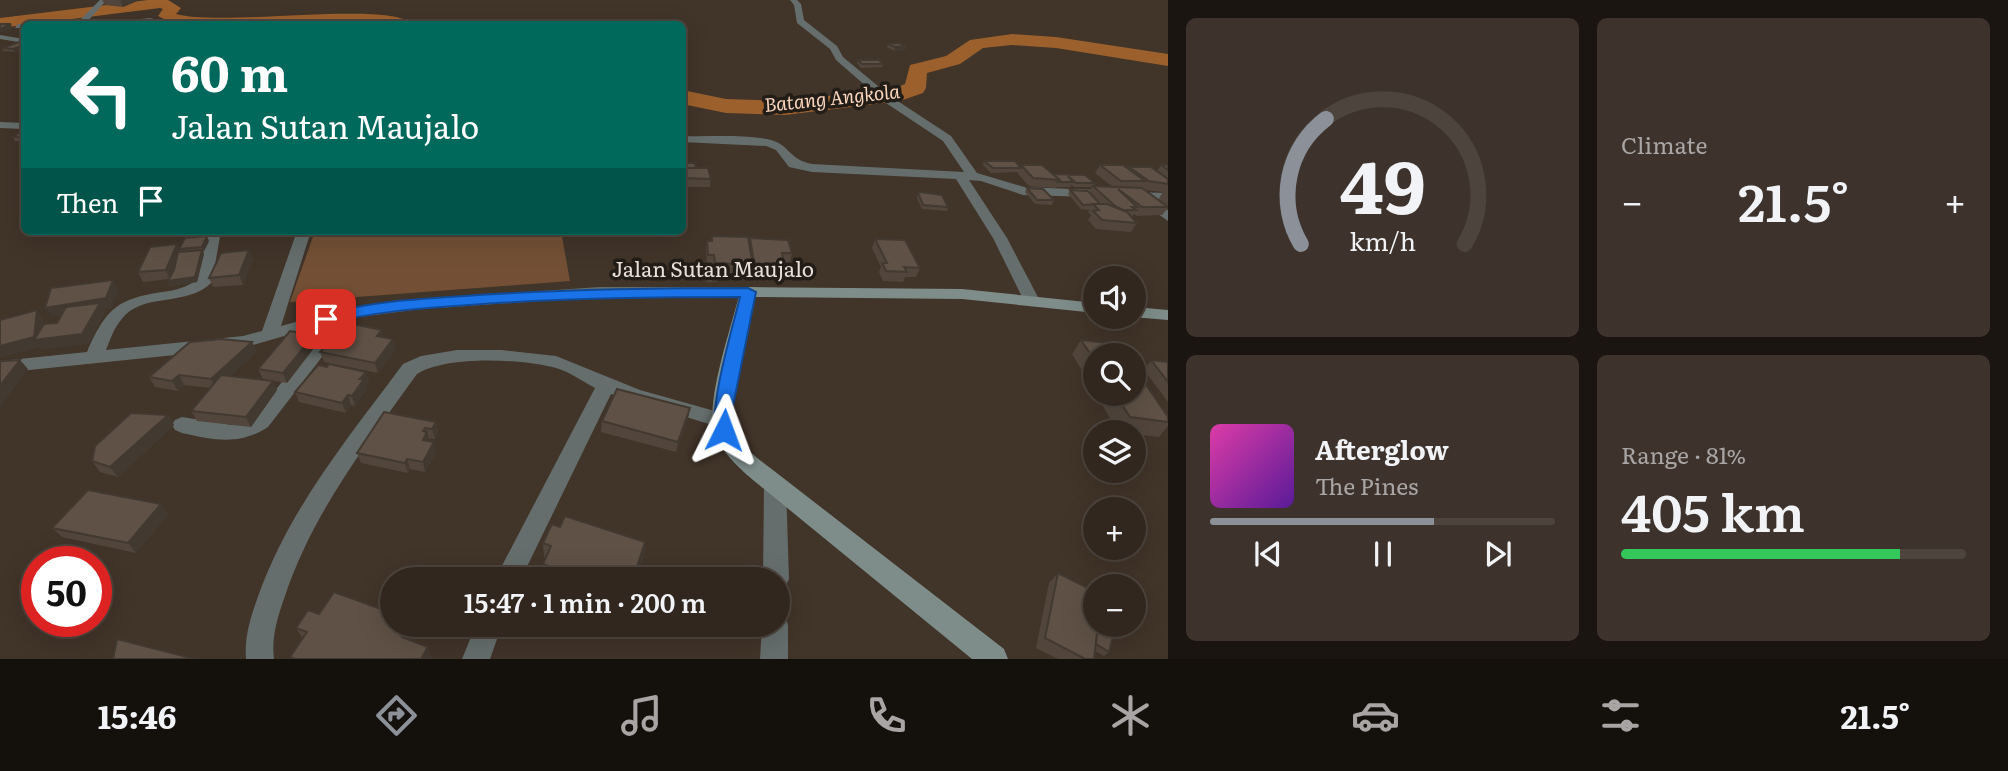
<!DOCTYPE html>
<meta charset="utf-8">
<style>
:root{--surface:#31271f;--page:#3d332c;--text:#f1f3f6;--muted:#a8a5a4;--line:#4c443d;--accent:#8c9099}
body{margin:0;font-family:Literata,serif;background:var(--page);color:var(--text);height:100vh;display:flex;flex-direction:column;font-size:26px;white-space:nowrap}
*{box-sizing:border-box;margin:0}
p{font-size:23px;color:var(--muted)}
.icon{flex:none;width:38px;height:38px;fill:none;stroke:currentColor;stroke-width:2;stroke-linecap:round;stroke-linejoin:round}
.map{position:relative;flex:1;overflow:hidden}
.drawer{display:flex;flex-direction:column;gap:18px;padding:18px;background:#1b1511;width:840px}
.drawer>*{flex:none}
.guide{position:absolute;left:21px;top:21px;width:665px;height:214px;border-radius:10px;box-shadow:0 7px 28px #0002,0 0 0 2px var(--line);background:#00695c;color:#fff;overflow:hidden}
.fabs{position:absolute;left:1083px;top:266px;display:grid;gap:14px}
.fabs a{display:grid;place-items:center;width:63px;height:63px;border-radius:50%;background:var(--surface);box-shadow:0 7px 28px #0002,0 0 0 2px var(--line);font-size:35px}
.speed{position:absolute;left:21px;top:546px;display:flex;gap:14px;font-size:35px;font-weight:700;text-align:center}
.speed>*{display:grid;place-content:center;width:91px;height:91px;border-radius:50%;background:var(--surface);box-shadow:0 7px 28px #0002,0 0 0 2px var(--line);line-height:1}
.speed .limit{border:10px solid #d22;background:#fff;color:#111}
.pin{position:absolute;display:grid;place-items:center;width:60px;height:60px;color:#fff;margin:-30px;border-radius:14px;box-shadow:0 4px 10px #0006}
.me{position:absolute;width:77px;margin:-38px;rotate:3deg;stroke-linejoin:round;filter:drop-shadow(0 0 5px #0008)}
.turn{display:flex;align-items:center;gap:24px;height:147px;padding:0 35px;font-size:32px}
.turn .icon{width:91px;height:91px;stroke-width:2.5}
.turn b{display:block;font-size:49px;line-height:60px}
.then{display:flex;align-items:center;height:66px;padding:0 35px;background:#0003;gap:14px;font-size:26px}
.big{font-size:52px;font-weight:600;line-height:1.1}
.drawer .tile{flex:1;display:flex;flex-direction:column;justify-content:center;gap:10px;min-width:0;padding:0 24px;border-radius:10px;background:var(--page)}
.drawer .dial{align-items:center;gap:0}
.dial svg{height:182px;overflow:visible;fill:none;stroke:var(--line);stroke-width:7;stroke-linecap:round;text-anchor:middle}
.dial text{fill:var(--text);stroke:none}
.song{display:flex;align-items:center;gap:21px}
.cover{width:84px;height:84px;border-radius:10px;background:linear-gradient(135deg,hsl(320 70% 55%),hsl(270 70% 35%))}
.played{height:7px;border-radius:4px;background:linear-gradient(90deg,var(--accent) 65%,var(--line) 65%)}
.keys{display:flex;justify-content:space-around;direction:ltr}
.heat{display:flex;justify-content:space-between;align-items:center;font-size:38px;direction:ltr}
.charge{height:10px;border-radius:5px;background:linear-gradient(90deg,#34c759 81%,var(--line) 0)}
.drawer .tiles{flex:1;display:grid;gap:18px;grid-template-columns:repeat(2,1fr)}
.trip{position:absolute;left:380px;top:567px;width:410px;height:70px;border-radius:35px;background:var(--surface);box-shadow:0 7px 28px #0002,0 0 0 2px var(--line);font-weight:600;line-height:70px;text-align:center}
.menu{display:flex;height:112px;justify-content:space-around;align-items:center;background:#14100c;color:var(--muted)}
.menu .icon{width:49px;height:49px}
.menu .selected{color:var(--accent)}
.menu b{font-size:32px;color:var(--text)}
main{display:flex;flex:1;min-height:0}
.map>svg:first-child{display:block}
.green{fill:#735035}
.lines{fill:none;stroke-linecap:round;stroke-linejoin:round}
.river{fill:#9c602c;fill-rule:evenodd}
.minor{fill:#656e6c;fill-rule:evenodd}
.secondary{fill:#7e8d8a;fill-rule:evenodd}
.wall{fill:#52463c;fill-rule:evenodd}
.shaded-wall{fill:#423931}
.building{fill:#5f5146;stroke:#423931;stroke-width:2}
.route{fill:#1a73e8;stroke:#114b97;stroke-width:2}
.labels{text-anchor:middle;stroke-width:7;stroke-linejoin:round;paint-order:stroke}
.far-water-label{font-size:19px;font-style:italic;fill:#f9d5bb;stroke:#231d18}
.street-label{font-size:21px;fill:#e8dfd8;stroke:#231d18}
</style>
<main>
<div class="map">
<svg width="1168" height="659" viewBox="0 0 1168 659">
<rect width="100%" height="100%" fill="#413429"/>
<polygon class="green" points="315,231 561,231 570,281 290,302"/>
<g class="lines">
<g class="river">
<path d="M148 0H168L181 8 176 14C223 27 390 0 412 24L347 22 318 24H174L158 16 163 9 160 8 0 28V18Z"/>
<polygon points="1012,34 1056,37 1168,54 1168,66 1056,48 1012,45 983,48 960,64 927,73 926,88 923,93 900,101 785,115 726,113 682,104 682,90 726,99 785,101 896,88 905,84 910,65 946,56 970,40"/>
</g>
<g class="minor">
<polygon points="100,0 107,0 86,23 76,24"/>
<path d="M790 0H797L801 4 804 20 837 46 843 57 890 96 951 136 977 173 1024 187 1097 190 1099 193 1092 197 1023 195 981 181 969 180 1007 238 1040 301 1038 305H1026L1024 301 993 238 956 179 812 172 789 167 776 150 766 146 682 142V136C709 137 746 134 771 140 791 146 788 159 812 164L964 172 943 141 883 101 836 60 830 49 797 23 794 5Z"/>
<polygon points="150,18 172,24 111,24 115,22"/>
<polygon points="18,24 27,24 24,28 15,28"/>
<polygon points="0,35 24,39 24,43 0,39"/>
<polygon points="0,122 24,123 24,129 0,128"/>
<polygon points="1131,192 1168,193 1168,201 1155,201 1168,210 1168,221 1138,200 1126,199 1124,196"/>
<path d="M207 231H221L212 282C187 308 142 291 121 320 114 328 110 340 106 350L243 336 262 331 297 231H311L281 326 347 308 421 299 600 287H748L756 292 748 297H600L421 309 352 318 268 427C239 446 214 440 182 433L175 430 172 425 175 420 182 417 232 425 254 417 329 323 243 348 0 373V361L87 352C107 306 119 298 169 291 180 289 190 286 198 278Z"/>
<path d="M457 350H502L556 356 640 390 729 415 732 420 729 425 722 428 611 394 521 579H495L595 388C582 381 570 372 556 368 522 359 447 355 417 374 366 445 313 512 285 596 278 616 271 637 274 659H246C244 635 252 613 260 591 292 505 349 437 403 364L421 356Z"/>
<polygon points="775,476 783,478 786,485 789,579 785,587 777,591 777,579 763,579 764,485 767,478"/>
<polygon points="777,612 785,616 788,625 788,659 760,659 762,625 777,625"/>
<polygon points="476,625 502,625 490,659 462,659"/>
</g>
<g class="secondary">
<path d="M748 287 962 289 1096 303V313L962 299 755 297C749 327 725 405 735 431 741 446 757 458 769 467L1004 649 1008 659H972L753 480C737 466 719 450 714 429 706 399 732 325 740 292Z"/>
<polygon points="1134,307 1168,310 1168,320 1132,317"/>
</g>
</g>
<g class="wall">
<polygon points="102,0 137,0 137,1 123,7 105,5"/>
<polygon points="24,41 24,49 15,52 3,51 2,48"/>
<polygon points="888,44 906,46 905,50 894,51 887,47"/>
<polygon points="858,60 883,64 882,67 861,68 857,63"/>
<polygon points="24,130 24,141 15,141 13,137"/>
<path d="M984 161 1020 167 1021 165 1053 174 1095 183 1093 186 1113 187 1095 173 1100 165 1157 171 1161 165H1168V208L1162 215 1137 216 1134 214 1132 217 1137 223 1131 232 1096 229 1088 220 1091 215 1088 212 1090 210 1081 209 1068 194 1070 190 1089 192 1092 187H1074L1071 185V187H1056L1055 188 1029 186 1018 174V172L991 173 983 165ZM1145 190 1163 192 1158 200Z"/>
<polygon points="682,163 696,168 711,179 710,187 682,187"/>
<polygon points="1027,188 1054,200 1052,205 1035,204 1025,192"/>
<polygon points="918,193 948,207 947,211 922,209 917,198"/>
<polygon points="222,231 252,231 222,233"/>
<polygon points="712,236 748,238 792,253 790,263 784,262 785,266 783,276 753,277 752,270 751,274 717,273 717,282 706,282 704,272 705,268 713,268 712,264 707,264 706,250 707,241 711,241"/>
<polygon points="875,239 920,268 916,277 905,277 903,282 883,281 879,272 881,267 872,248"/>
<polygon points="209,241 204,251 203,252 204,254 197,282 170,286 168,281 169,279 143,282 138,272 177,244 179,249"/>
<polygon points="249,250 253,259 243,285 213,287 209,278"/>
<polygon points="384,337 396,348 378,373 324,362 320,352"/>
<polygon points="1081,340 1096,355 1096,394 1072,354"/>
<polygon points="252,342 257,352 230,376 263,379 258,369 317,344 287,383 273,381 277,390 251,427 197,421 191,411 211,388 184,385 178,391 155,387 149,377"/>
<polygon points="1151,360 1168,362 1168,402 1144,370"/>
<polygon points="327,367 366,372 369,382 366,385 367,389 355,406 351,405 346,413 299,402 295,392"/>
<polygon points="1096,394 1134,394 1168,417 1168,426 1159,437 1134,434 1134,432 1118,432"/>
<polygon points="690,408 688,418 676,452 601,432 602,421"/>
<polygon points="168,415 174,425 118,477 100,472 92,461"/>
<polygon points="436,422 438,432 435,439 429,438 436,452 425,472 410,469 408,473 361,463 357,453"/>
<polygon points="161,504 168,514 136,553 62,537 52,528"/>
<polygon points="560,527 645,542 644,556 636,579 547,579 544,578 543,564 546,558 544,557 543,543"/>
<polygon points="1058,573 1096,625 1109,652 1104,656 1095,651 1094,659 1058,659 1036,648 1049,583"/>
<polygon points="319,614 392,625 413,625 416,634 413,641 432,659 292,659 290,657 303,639 296,628"/>
</g>
<g class="shaded-wall">
<polygon points="123,0 137,0 137,1 123,7 120,1"/>
<polygon points="11,24 12,28 0,33 0,29"/>
<polygon points="24,45 24,49 15,52 13,49"/>
<polygon points="906,46 905,50 894,51 895,47"/>
<polygon points="207,236 209,241 204,251 202,247"/>
<polygon points="177,244 181,254 170,279 166,270"/>
<polygon points="202,250 204,254 197,282 170,286 168,281"/>
<polygon points="249,250 253,259 243,285 239,275"/>
<polygon points="113,280 119,290 112,308 103,309 105,313 89,344 41,350 40,347 0,358 0,346 37,310 43,320 42,339 95,311 52,317 45,308"/>
<polygon points="382,330 384,339 377,336"/>
<polygon points="314,335 317,344 287,383 283,373"/>
<polygon points="393,339 396,348 378,373 375,363"/>
<polygon points="252,342 257,352 216,389 211,379"/>
<polygon points="20,360 28,369 0,407 0,386"/>
<polygon points="366,372 369,382 366,385 367,389 355,406 352,396 360,379"/>
<polygon points="179,375 184,385 178,391 172,381"/>
<polygon points="273,381 277,390 251,427 246,417"/>
<polygon points="348,395 351,405 346,413 342,403"/>
<polygon points="690,408 688,418 676,452 678,442"/>
<polygon points="168,415 174,425 118,477 110,467"/>
<polygon points="436,422 438,432 435,439 432,429"/>
<polygon points="425,428 426,434 427,432 430,442 423,440 423,431"/>
<polygon points="434,442 436,452 425,472 423,462"/>
<polygon points="407,459 410,469 408,473 405,463"/>
<polygon points="161,504 168,514 136,553 128,543"/>
<polygon points="645,542 644,556 636,579 633,579"/>
<polygon points="409,625 413,625 416,634 408,651 402,637"/>
<polygon points="428,647 432,659 421,659"/>
</g>
<g class="building">
<polygon points="0,24 11,24 0,29"/>
<polygon points="22,41 24,41 24,45 13,49 2,48"/>
<polygon points="899,43 906,46 895,47 888,44"/>
<polygon points="858,60 879,60 883,64 862,64"/>
<polygon points="24,130 24,137 13,137"/>
<polygon points="984,161 1015,161 1021,168 993,168"/>
<polygon points="682,163 695,163 696,168 682,168"/>
<polygon points="1021,165 1042,165 1060,180 1033,178"/>
<polygon points="1100,165 1123,165 1145,181 1121,181"/>
<polygon points="1161,165 1168,165 1168,170"/>
<polygon points="1129,167 1151,167 1168,179 1168,184 1149,181"/>
<polygon points="682,168 708,168 711,179 682,178"/>
<polygon points="1053,174 1085,175 1095,183 1076,183 1068,176 1073,182 1058,182 1060,180"/>
<polygon points="1093,186 1142,188 1168,207 1142,207 1118,189 1137,207 1132,207 1136,210 1123,210 1115,206"/>
<polygon points="1027,188 1043,189 1054,200 1037,200"/>
<polygon points="1070,190 1088,191 1100,204 1083,205"/>
<polygon points="920,192 942,195 948,207 923,205 918,193"/>
<polygon points="1093,204 1107,204 1127,212 1137,223 1102,220 1093,211 1099,210"/>
<polygon points="207,236 202,247 179,249 185,238"/>
<polygon points="712,236 748,237 753,265 715,263 714,255 708,255 707,241 712,241"/>
<polygon points="750,238 788,240 792,253 782,253 785,266 755,268"/>
<polygon points="875,239 905,240 920,268 904,267 907,272 886,271 882,263 887,263"/>
<polygon points="177,244 166,270 138,272 150,247"/>
<polygon points="202,250 195,277 168,281 174,270 178,252"/>
<polygon points="249,250 239,275 209,278 221,253"/>
<polygon points="705,268 716,268 718,277 706,277"/>
<polygon points="113,280 106,298 45,308 51,288"/>
<polygon points="100,303 82,334 34,340 44,324 57,323 66,307"/>
<polygon points="37,310 34,337 0,346 0,320"/>
<polygon points="348,323 382,330 377,336 393,339 375,363 320,352"/>
<polygon points="290,331 314,335 283,373 258,369"/>
<polygon points="221,339 252,342 211,379 179,375 172,381 149,377 190,342"/>
<polygon points="1081,340 1118,344 1126,355 1096,355 1096,362"/>
<polygon points="20,360 0,386 0,361"/>
<polygon points="1151,360 1168,362 1168,382"/>
<polygon points="329,364 366,372 360,379 364,379 352,396 348,395 342,403 295,392 318,365 327,367"/>
<polygon points="1134,367 1168,417 1168,422 1130,417 1115,394 1134,394"/>
<polygon points="221,375 273,381 246,417 191,411"/>
<polygon points="617,389 690,408 678,442 602,421"/>
<polygon points="384,412 436,422 432,429 425,428 423,431 427,432 423,440 434,442 423,462 407,459 405,463 357,453"/>
<polygon points="131,413 168,415 110,467 92,461 95,446"/>
<polygon points="88,490 161,504 128,543 52,528"/>
<polygon points="565,516 645,542 633,579 586,579 543,564 551,546 543,543 552,524 560,527"/>
<polygon points="1058,573 1096,592 1096,625 1098,625 1094,659 1085,659 1045,638"/>
<polygon points="334,592 392,613 392,625 409,625 402,637 428,647 421,659 295,659 290,657 307,632 296,628 308,610 319,614"/>
<polygon points="1098,625 1116,625 1109,652 1096,644"/>
<polygon points="117,639 195,659 113,659"/>
</g>
<path class="route" d="M748 288 756 292 733 406V430L731 436 724 438 717 436C706 415 734 323 740 297 649 297 559 298 469 305 421 308 372 312 326 324L318 319 321 315C367 302 416 299 464 296 559 289 653 288 748 288Z"/>
<g class="labels">
<g class="far-water-label">
<text transform="translate(832 98) rotate(-6)" y="7">Batang Angkola</text>
</g>
<g class="street-label">
<text x="713" y="277">Jalan Sutan Maujalo</text>
</g>
</g>
</svg>
<div class="fabs">
<a><svg class="icon" aria-label="sound" viewBox="0 0 24 24"><path d="M4 9h4l5-4v14l-5-4H4zM17 9q2 3 0 6"/></svg></a>
<a><svg class="icon" aria-label="search" viewBox="0 0 24 24"><circle cx="10" cy="10" r="6"/><path d="M15 15l6 6"/></svg></a>
<a><svg class="icon" aria-label="layers" viewBox="0 0 24 24"><path d="M12 4l9 5-9 5-9-5zM3 14l9 5 9-5"/></svg></a>
<a>+</a>
<a>−</a>
</div>
<div class="speed"><div class="limit">50</div></div>
<div class="pin" style="left:326px;top:319px;background:#d93025"><svg class="icon" aria-label="arrive" viewBox="0 0 24 24"><path d="M6 21V4h12l-3 4 3 4H6"/></svg></div>
<svg class="me" style="left:724px;top:430px" viewBox="-20 -20 40 40"><path d="M0-17L14 15 0 8-14 15z" fill="#1a73e8" stroke="#fff" stroke-width="4"/></svg>
<div class="trip">15:47 · 1 min · 200 m</div>
<div class="guide">
<div class="turn"><svg class="icon" aria-label="left" viewBox="0 0 24 24"><path d="M17 20v-9H6M10 6l-5 5 5 5"/></svg><div><b>60 m</b>Jalan Sutan Maujalo</div></div>
<div class="then">Then<svg class="icon" aria-label="arrive" viewBox="0 0 24 24"><path d="M6 21V4h12l-3 4 3 4H6"/></svg></div>
</div>
</div>
<section class="drawer">
<div class="tiles">
<div class="tile dial"><svg viewBox="0 0 100 80">
<path d="M14 69A42 42 0 1 1 86 69"/>
<path d="M14 69A42 42 0 0 1 25 14" stroke="#8c9099"/>
<text x="50" y="56" font-size="32" font-weight="700">49</text>
<text x="50" y="72" font-size="11">km/h</text>
</svg></div>
<div class="tile"><p>Climate</p>
<div class="heat"><a>−</a><b class="big">21.5°</b><a>+</a></div>
</div>
<div class="tile">
<div class="song"><i class="cover"></i><div><b>Afterglow</b><p>The Pines</p></div></div>
<div class="played"></div>
<div class="keys"><svg class="icon" aria-label="previous" viewBox="0 0 24 24"><path d="M18 5L8 12l10 7zM5 5v14"/></svg><svg class="icon" aria-label="pause" viewBox="0 0 24 24"><path d="M8 5v14M16 5v14"/></svg><svg class="icon" aria-label="next" viewBox="0 0 24 24"><path d="M6 5l10 7-10 7zM19 5v14"/></svg></div>
</div>
<div class="tile"><p>Range · 81%</p><b class="big">405 km</b><div class="charge"></div></div>
</div>
</section>
</main>
<nav class="menu">
<b>15:46</b>
<svg class="icon selected" aria-label="directions" viewBox="0 0 24 24"><path d="M12 3l9 9-9 9-9-9zM9 14v-3h6M13 9l2 2-2 2"/></svg>
<svg class="icon" aria-label="music" viewBox="0 0 24 24"><path d="M9 18V5l10-2v13"/><circle cx="6" cy="18" r="3"/><circle cx="16" cy="16" r="3"/></svg>
<svg class="icon" aria-label="phone" viewBox="0 0 24 24"><path d="M5 4h4l2 5-3 2q2 4 5 5l2-3 5 2v4C11 20 4 13 5 4z"/></svg>
<svg class="icon" aria-label="climate" viewBox="0 0 24 24"><path d="M12 3v18M4 7l16 10M4 17L20 7"/></svg>
<svg class="icon" aria-label="car" viewBox="0 0 24 24"><path d="M5 17H2v-5l4-1 3-4h7l3 4 3 1v5h-3M9 17h6M6 11h13"/><circle cx="7" cy="17" r="2"/><circle cx="17" cy="17" r="2"/></svg>
<svg class="icon" aria-label="filters" viewBox="0 0 24 24"><path d="M4 7h16M4 17h16"/><circle cx="9" cy="7" r="2"/><circle cx="15" cy="17" r="2"/></svg>
<b>21.5°</b>
</nav>
